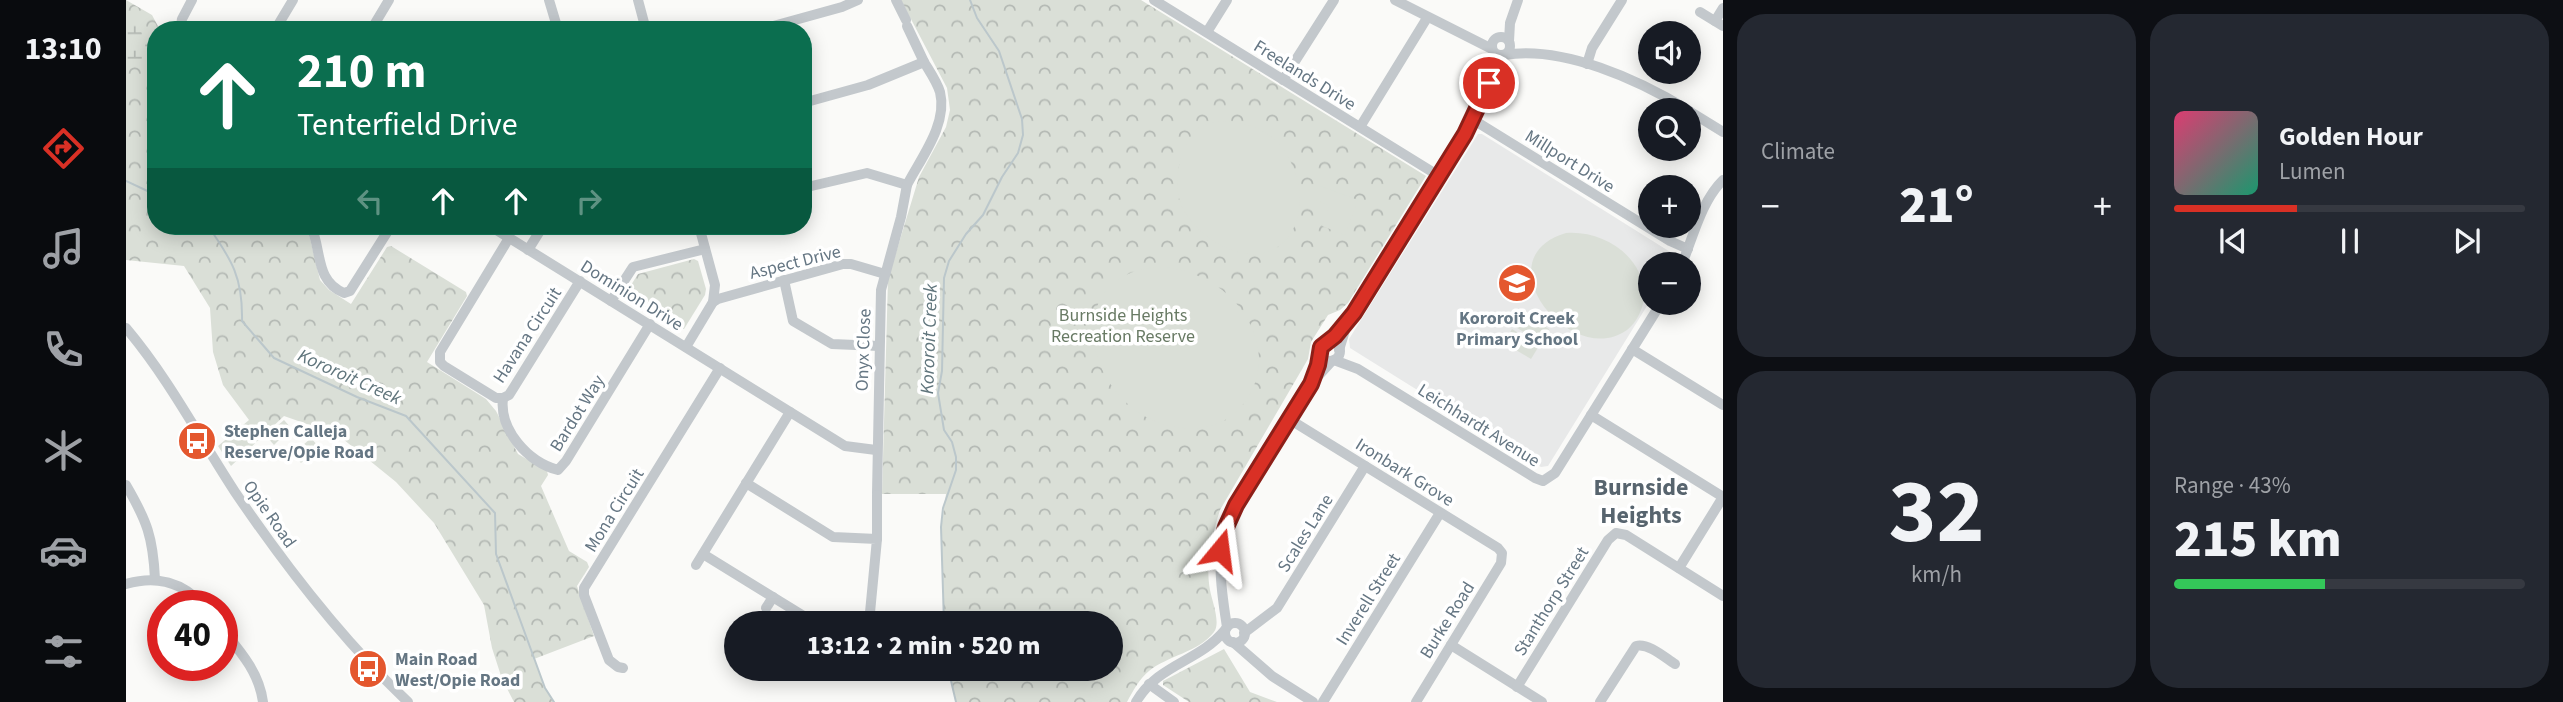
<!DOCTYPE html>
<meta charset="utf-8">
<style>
:root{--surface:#171b24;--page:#242831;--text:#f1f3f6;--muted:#9ea1a6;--line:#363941;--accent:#d93025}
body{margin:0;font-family:"Source Sans 3",sans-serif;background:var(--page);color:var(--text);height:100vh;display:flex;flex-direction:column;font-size:26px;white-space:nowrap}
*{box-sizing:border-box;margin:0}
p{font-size:23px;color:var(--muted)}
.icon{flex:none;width:38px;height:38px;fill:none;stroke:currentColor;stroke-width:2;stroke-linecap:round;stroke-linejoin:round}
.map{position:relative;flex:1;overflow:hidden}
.drawer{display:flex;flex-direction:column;gap:14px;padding:14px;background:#0d0f14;width:840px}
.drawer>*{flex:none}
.guide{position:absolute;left:21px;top:21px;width:665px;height:214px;border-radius:28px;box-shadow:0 4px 18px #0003;background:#0b6e4f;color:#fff;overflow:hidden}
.fabs{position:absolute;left:1512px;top:21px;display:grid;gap:14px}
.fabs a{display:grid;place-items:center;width:63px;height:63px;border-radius:50%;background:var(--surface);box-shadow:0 4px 18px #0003;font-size:35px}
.speed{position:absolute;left:21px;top:590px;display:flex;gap:14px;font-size:35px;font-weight:700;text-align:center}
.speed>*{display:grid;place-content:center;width:91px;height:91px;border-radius:50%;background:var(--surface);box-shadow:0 4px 18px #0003;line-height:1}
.speed .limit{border:10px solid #d22;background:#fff;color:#111}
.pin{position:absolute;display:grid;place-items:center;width:60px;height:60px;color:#fff;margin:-30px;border:4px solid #fff;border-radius:50%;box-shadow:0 2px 7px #0007}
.me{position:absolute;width:77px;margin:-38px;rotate:16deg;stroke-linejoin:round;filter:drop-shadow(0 0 5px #0008)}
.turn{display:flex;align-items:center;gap:24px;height:147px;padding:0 35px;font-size:32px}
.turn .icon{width:91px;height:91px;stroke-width:2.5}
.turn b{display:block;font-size:49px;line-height:60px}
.lanes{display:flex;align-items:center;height:66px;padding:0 35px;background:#0003;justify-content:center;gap:35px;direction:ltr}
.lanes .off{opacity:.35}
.big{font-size:52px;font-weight:800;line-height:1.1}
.drawer .tile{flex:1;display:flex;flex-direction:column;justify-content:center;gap:10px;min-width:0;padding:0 24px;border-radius:28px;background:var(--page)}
.drawer .dial{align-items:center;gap:0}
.dial b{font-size:91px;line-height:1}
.song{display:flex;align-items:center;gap:21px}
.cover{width:84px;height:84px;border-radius:10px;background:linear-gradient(135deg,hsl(340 70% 55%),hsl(160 70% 35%))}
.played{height:7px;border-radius:4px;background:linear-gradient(90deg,var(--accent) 35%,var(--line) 35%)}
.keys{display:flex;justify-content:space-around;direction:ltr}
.heat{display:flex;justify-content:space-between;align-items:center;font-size:38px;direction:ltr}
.charge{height:10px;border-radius:5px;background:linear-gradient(90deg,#34c759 43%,var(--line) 0)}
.drawer .tiles{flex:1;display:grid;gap:14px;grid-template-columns:repeat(2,1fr)}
.trip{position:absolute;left:598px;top:611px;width:399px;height:70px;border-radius:35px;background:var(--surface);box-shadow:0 4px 18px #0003;font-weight:800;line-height:70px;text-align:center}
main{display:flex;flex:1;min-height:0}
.menu{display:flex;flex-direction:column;width:126px;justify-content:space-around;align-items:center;background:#090b0e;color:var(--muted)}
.menu .icon{width:49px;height:49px}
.menu .selected{color:var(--accent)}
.menu b{font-size:32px;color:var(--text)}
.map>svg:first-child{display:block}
.built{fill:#e8e9e9}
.forest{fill:url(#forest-crowns)}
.wetland{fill:url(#wetland-marsh)}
.garden{fill:#dadfd7}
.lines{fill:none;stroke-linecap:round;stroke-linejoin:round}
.stream{stroke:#bbc7cb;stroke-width:2}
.minor{stroke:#c3c8cc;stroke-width:10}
.route-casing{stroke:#8d1f18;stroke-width:18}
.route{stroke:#d93025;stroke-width:12}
.labels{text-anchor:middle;stroke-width:7;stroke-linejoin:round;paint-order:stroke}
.street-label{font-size:18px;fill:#657683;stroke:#fff}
.park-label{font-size:18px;fill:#687a64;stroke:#fff}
.poi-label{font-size:18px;font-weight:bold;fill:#657683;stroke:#fff;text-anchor:start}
.water-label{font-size:19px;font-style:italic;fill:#60757c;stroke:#fff}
.district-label{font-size:24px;font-weight:bold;fill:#57646e;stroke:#fff}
</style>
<main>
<nav class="menu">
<b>13:10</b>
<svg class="icon selected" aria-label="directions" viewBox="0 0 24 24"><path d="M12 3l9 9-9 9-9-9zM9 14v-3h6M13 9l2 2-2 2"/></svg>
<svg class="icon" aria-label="music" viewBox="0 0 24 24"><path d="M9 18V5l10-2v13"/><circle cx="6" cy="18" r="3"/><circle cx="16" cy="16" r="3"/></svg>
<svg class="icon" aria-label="phone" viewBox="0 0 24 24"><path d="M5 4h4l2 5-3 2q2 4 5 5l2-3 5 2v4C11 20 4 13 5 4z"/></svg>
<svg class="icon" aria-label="climate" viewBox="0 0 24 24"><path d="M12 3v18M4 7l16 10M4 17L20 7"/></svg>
<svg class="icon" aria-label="car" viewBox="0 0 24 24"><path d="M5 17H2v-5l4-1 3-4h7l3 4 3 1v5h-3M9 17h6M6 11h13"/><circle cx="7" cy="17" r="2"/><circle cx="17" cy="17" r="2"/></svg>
<svg class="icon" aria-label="filters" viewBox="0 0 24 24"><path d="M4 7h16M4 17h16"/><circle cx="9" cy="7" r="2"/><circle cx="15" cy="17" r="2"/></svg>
</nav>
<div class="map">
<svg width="1597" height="702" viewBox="0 0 1597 702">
<defs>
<pattern id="forest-crowns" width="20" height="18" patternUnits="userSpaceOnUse" patternTransform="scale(1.75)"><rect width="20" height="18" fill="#dadfd7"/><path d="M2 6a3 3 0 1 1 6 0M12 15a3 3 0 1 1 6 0" fill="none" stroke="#b4b9b4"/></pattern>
<pattern id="wetland-marsh" width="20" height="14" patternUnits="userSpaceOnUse" patternTransform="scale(1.75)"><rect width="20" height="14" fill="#dadfd7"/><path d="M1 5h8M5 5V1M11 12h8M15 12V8" fill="none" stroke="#b4b9b4"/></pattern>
</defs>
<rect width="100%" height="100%" fill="#fafaf8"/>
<polygon class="built" points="1352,134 1356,134 1549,255 1545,264 1524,264 1524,301 1422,466 1415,467 1224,348 1223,339"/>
<g class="forest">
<polygon points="0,0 26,15 34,30 30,30 30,226 181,226 194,280 203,290 225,304 261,247 265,246 340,292 341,296 301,362 360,399 370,411 392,454 421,471 422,475 415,486 443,551 461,562 463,567 451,586 468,636 408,659 419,688 428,702 388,702 376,679 366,648 358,605 308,523 270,482 212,435 158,416 105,466 92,446 123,420 97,385 87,352 84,308 58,266 0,260"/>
<path d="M775 0H1015L1300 176 1222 303 1214 310 1202 315 1185 342 1182 359 1094 510C1086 536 1079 563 1084 590 1086 601 1095 623 1088 632 1073 652 1041 656 1023 671 1013 679 1007 691 1001 702H830L822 669 985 668V623H818L815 528 820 494H756L762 279 793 177 820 127 824 110 821 88Z"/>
<polygon points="568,259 572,261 580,289 579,295 558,329 554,329 501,297 500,293 512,274"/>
<polygon points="1098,649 1124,692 1151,702 1063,702 1037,685 1037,681"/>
</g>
<path class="wetland" d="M0 10 11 19C14 37 18 33 29 43 27 63 16 63 0 70Z"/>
<g class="garden">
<path d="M1095 121C1114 122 1135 126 1149 140 1176 166 1186 221 1153 246 1123 269 1075 240 1058 211 1045 188 1052 149 1070 130 1076 124 1086 123 1095 121Z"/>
<polygon points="1194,186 1232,200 1219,235 1196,226 1203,206 1190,200"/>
<path d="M1440 233C1478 230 1519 257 1518 297 1517 309 1511 322 1501 330 1445 370 1355 258 1440 233Z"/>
<path d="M1033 267C1073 268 1114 294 1128 333 1144 375 1119 424 1073 428 967 436 919 274 1033 267Z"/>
<polygon points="1397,313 1423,329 1415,343 1388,326"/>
<polygon points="1386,329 1413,346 1405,359 1378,343"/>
<polygon points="158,420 165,428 148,445 140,436"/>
<polygon points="185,438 192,446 175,463 167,454"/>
</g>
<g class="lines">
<g class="stream">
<polyline points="0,181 30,195"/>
<path d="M82 226C106 260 117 278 116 321L148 358 231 397 280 416 369 513 370 554 419 688 428 702"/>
<polyline points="818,623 815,527 817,508 830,470 830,457 826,442 818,430 812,393 816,371 818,278 823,261 840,234 857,215 876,177 892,153 897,135 896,119 873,51 851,18 844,0"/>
<polyline points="822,668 830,702"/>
</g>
<g class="minor">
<polyline points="423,0 432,30"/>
<polyline points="512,0 520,30"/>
<polyline points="770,0 780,20"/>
<polyline points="1028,0 1313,176"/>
<polyline points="1269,0 1366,49"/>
<polyline points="1574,12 1597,26"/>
<polyline points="1589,21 1597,8"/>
<polyline points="781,26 798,62"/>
<polyline points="54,30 56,19 66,0"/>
<polyline points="149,30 167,0"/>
<polyline points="245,30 263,0"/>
<polyline points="633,30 716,7 732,0"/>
<polyline points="1081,32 1101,0"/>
<circle cx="1375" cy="46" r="9"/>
<polyline points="1383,41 1384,23 1392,0"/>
<path d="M1378 55C1437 45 1513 80 1562 110"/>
<polyline points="1461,64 1466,48 1496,0"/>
<polyline points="1157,80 1208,0"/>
<path d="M677 103 742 85 798 62C804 72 811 82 814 92 822 124 795 158 781 185L741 173 677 188"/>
<polyline points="1563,111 1597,132"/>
<polyline points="1346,119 1544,241 1562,249"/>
<polyline points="1234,127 1301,18"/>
<path d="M185 226C196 251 189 281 218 293L224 291 265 226"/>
<polyline points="364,226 719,446 750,450"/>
<polyline points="383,238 314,352 314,362 318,366 370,398 377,398 383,395 454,281"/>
<polyline points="402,250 417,226"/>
<path d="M1556 264C1567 237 1576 200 1597 180"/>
<polyline points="658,280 667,321 706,344 753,346"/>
<polyline points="485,301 507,267 579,249"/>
<polyline points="587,302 592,299 717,264 725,264 759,274"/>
<path d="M0 328C43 379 73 437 109 492 160 567 216 640 282 702"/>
<circle cx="1204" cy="351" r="10"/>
<polyline points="560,347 587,302 589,285 573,226"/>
<polyline points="1506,349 1597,405"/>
<polyline points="1213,350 1220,327 1338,134 1377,55"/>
<polyline points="1208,360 1232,369 1409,478 1417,481 1429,473 1535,303"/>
<path d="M377 398C373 430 402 462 432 470L440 461 524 324"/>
<polyline points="1465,415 1597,497"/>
<polyline points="1163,419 1372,548 1376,553 1375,563 1290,702"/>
<polyline points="620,483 707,537 751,539 743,623"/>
<path d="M0 485C21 521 27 537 29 579"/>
<polyline points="751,493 755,290 775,217 781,185"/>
<polyline points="751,495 751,539"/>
<polyline points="577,554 689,623"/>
<polyline points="570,565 664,412"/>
<polyline points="1553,568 1597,497"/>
<path d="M0 584C30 575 57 582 78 606"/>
<polyline points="640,608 647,597"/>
<circle cx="1109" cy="633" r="10"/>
<path d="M1101 627C1095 588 1089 554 1104 515L1185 384 1206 361"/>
<path d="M96 629C114 651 133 672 137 702"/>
<polyline points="1118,633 1151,608 1239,466"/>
<polyline points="1107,642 1146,676 1187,702"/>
<polyline points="1325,645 1416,702"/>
<polyline points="497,668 492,667 483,660 458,595 458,588 594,368"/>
<polyline points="1023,684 1048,702"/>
<polyline points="1391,687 1482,540 1490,533 1500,535 1597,596"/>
<path d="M1010 702C1032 664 1073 662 1099 630"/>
<polyline points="1197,702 1314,513"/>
<path d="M1474 702 1510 646C1523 643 1538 657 1549 664"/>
</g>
</g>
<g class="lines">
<defs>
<polyline id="route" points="1094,550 1100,527 1110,505 1185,384 1192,365 1195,347 1209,336 1228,313 1339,134 1363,83"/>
</defs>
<use href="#route" class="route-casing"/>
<use href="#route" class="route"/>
</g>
<defs>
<symbol id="school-disc" viewBox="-11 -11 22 22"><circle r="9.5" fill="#e4572e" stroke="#fff"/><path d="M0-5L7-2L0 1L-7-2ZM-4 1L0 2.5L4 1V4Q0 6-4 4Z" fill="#fff"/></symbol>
<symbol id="bus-disc" viewBox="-11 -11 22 22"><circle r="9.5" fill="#e4572e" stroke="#fff"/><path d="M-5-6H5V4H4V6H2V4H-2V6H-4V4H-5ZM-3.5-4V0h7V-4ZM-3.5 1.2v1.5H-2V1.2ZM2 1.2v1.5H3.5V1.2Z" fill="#fff"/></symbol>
</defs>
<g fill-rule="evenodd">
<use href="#school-disc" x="1369" y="261" width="44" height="44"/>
<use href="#bus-disc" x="49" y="419" width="44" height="44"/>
<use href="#bus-disc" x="220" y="647" width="44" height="44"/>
</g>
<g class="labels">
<g class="street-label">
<text transform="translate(1179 75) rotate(32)" y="6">Freelands Drive</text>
<text transform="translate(1444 161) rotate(32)" y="6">Millport Drive</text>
<text transform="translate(669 262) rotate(-14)" y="6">Aspect Drive</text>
<text transform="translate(506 295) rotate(32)" y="6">Dominion Drive</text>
<text transform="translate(401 335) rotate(-57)" y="6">Havana Circuit</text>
<text transform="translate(737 350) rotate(-88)" y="6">Onyx Close</text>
<text transform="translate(451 413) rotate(-58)" y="6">Bardot Way</text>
<text transform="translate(1353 425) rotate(32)" y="6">Leichhardt Avenue</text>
<text transform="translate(1279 472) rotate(32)" y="6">Ironbark Grove</text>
<text transform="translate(488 510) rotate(-58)" y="6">Mona Circuit</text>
<text transform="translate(144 514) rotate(55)" y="6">Opie Road</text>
<text transform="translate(1179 533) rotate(-58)" y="6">Scales Lane</text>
<text transform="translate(1242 599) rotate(-58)" y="6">Inverell Street</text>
<text transform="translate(1425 601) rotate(-58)" y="6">Stanthorp Street</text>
<text transform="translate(1321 620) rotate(-58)" y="6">Burke Road</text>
</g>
<g class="park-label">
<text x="997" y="321">Burnside Heights<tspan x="997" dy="21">Recreation Reserve</tspan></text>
</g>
<g class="poi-label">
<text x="1391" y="324" text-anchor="middle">Kororoit Creek<tspan x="1391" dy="21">Primary School</tspan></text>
<text x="98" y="437">Stephen Calleja<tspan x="98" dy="21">Reserve/Opie Road</tspan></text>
<text x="269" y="665">Main Road<tspan x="269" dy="21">West/Opie Road</tspan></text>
</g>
<g class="water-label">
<text transform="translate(802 339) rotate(-88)" y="7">Kororoit Creek</text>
<text transform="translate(224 376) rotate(24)" y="7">Kororoit Creek</text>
</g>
<g class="district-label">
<text x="1515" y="495">Burnside<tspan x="1515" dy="28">Heights</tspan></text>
</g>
</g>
</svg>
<div class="fabs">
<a><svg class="icon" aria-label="sound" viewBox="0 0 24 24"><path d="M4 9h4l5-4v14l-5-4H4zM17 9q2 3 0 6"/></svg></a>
<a><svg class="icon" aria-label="search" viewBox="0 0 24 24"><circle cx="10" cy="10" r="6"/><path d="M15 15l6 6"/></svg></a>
<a>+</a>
<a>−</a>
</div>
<div class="speed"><div class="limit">40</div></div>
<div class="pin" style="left:1363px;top:83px;background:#d93025"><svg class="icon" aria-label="arrive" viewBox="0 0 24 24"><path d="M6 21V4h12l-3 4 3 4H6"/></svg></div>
<svg class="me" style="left:1094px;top:550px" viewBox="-20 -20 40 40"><path d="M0-17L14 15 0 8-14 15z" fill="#d93025" stroke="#fff" stroke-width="4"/></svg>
<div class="trip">13:12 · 2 min · 520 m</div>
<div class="guide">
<div class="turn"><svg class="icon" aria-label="ahead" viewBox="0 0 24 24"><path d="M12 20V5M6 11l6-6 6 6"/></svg><div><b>210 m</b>Tenterfield Drive</div></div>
<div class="lanes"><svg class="icon off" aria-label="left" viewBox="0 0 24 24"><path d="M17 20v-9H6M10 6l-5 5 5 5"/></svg><svg class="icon" aria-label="ahead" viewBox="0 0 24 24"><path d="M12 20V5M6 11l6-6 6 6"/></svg><svg class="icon" aria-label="ahead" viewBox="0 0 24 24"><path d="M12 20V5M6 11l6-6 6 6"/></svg><svg class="icon off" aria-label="right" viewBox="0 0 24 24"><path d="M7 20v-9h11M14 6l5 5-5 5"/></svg></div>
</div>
</div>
<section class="drawer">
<div class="tiles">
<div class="tile"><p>Climate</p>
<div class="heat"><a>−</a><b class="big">21°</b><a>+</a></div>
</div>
<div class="tile">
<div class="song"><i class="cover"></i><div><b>Golden Hour</b><p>Lumen</p></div></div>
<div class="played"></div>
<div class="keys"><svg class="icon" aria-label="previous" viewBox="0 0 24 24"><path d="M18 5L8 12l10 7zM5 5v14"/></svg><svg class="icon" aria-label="pause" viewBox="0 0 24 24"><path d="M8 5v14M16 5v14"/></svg><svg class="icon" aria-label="next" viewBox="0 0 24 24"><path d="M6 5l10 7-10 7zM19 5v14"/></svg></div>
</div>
<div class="tile dial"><b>32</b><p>km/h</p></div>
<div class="tile"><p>Range · 43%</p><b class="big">215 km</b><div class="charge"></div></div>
</div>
</section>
</main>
